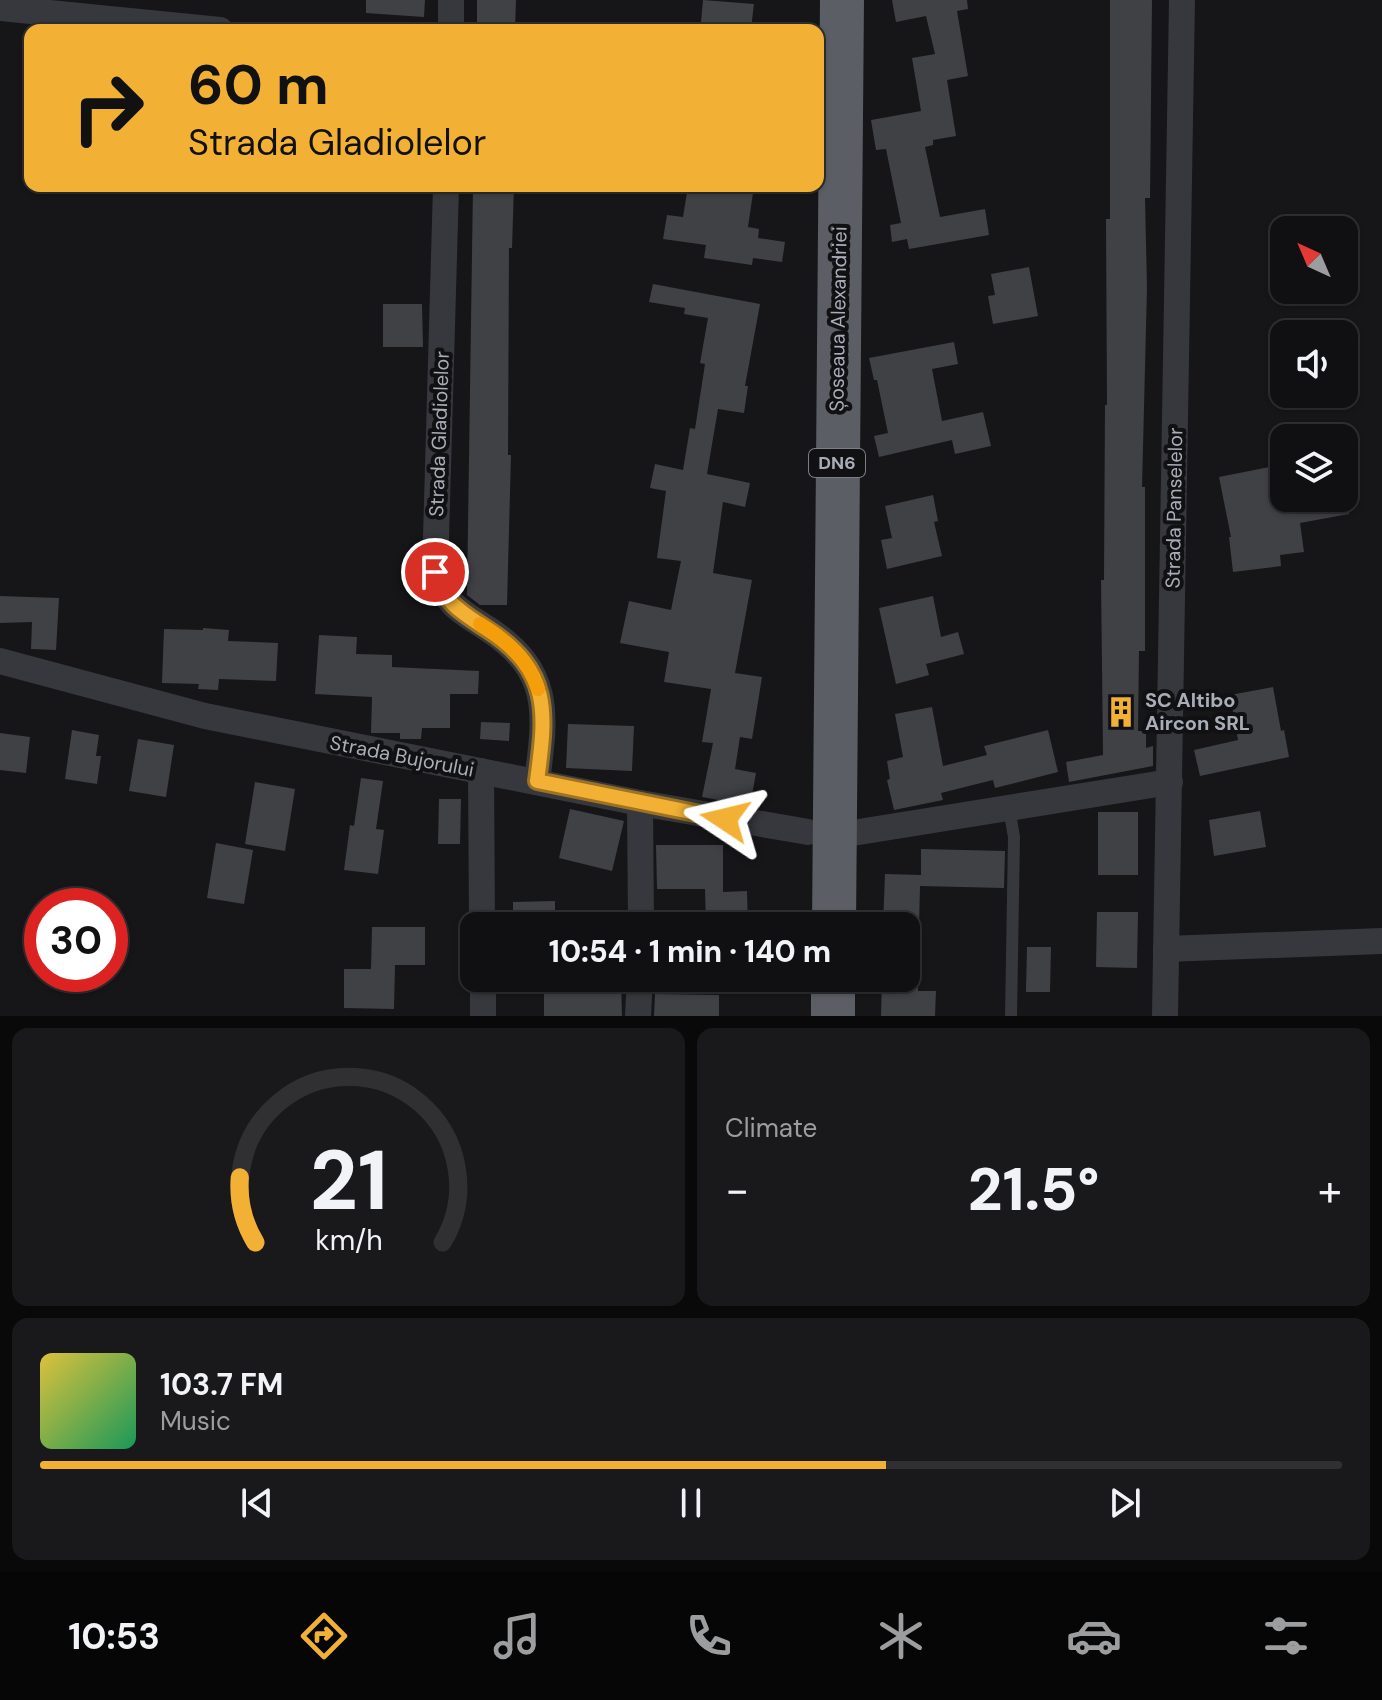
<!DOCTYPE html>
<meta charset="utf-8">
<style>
:root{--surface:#101012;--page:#19191b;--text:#f1f3f6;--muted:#9c9d9f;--line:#303032;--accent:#f2b134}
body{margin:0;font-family:"DM Sans",sans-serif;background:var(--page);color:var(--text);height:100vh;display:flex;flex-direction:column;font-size:30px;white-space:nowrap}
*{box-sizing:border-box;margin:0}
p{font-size:26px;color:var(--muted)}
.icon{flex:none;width:44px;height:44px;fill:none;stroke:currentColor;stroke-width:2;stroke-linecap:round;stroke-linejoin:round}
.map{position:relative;height:1016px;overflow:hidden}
.sheet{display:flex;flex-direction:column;gap:12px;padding:12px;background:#09090a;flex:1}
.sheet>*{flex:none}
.top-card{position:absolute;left:24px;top:24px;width:800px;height:168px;border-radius:16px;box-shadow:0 2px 6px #0004,0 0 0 2px var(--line);background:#f2b134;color:#111;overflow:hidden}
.needle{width:52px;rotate:316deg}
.buttons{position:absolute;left:1270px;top:216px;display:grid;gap:16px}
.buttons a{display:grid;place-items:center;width:88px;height:88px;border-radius:16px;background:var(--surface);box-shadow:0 2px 6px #0004,0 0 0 2px var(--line);font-size:40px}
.speed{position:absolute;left:24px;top:888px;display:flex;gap:16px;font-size:40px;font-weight:700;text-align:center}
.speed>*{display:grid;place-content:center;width:104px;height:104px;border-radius:50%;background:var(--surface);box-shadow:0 2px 6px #0004,0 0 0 2px var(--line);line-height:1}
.speed .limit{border:12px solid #d22;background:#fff;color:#111}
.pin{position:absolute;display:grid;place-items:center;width:68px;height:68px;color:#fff;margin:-34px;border:4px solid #fff;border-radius:50%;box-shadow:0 2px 8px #0007}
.me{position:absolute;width:88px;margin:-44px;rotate:280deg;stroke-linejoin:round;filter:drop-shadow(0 0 6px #0008)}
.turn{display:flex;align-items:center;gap:28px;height:168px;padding:0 32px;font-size:36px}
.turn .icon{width:104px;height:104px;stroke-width:2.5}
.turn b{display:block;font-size:56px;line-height:68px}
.big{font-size:60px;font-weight:800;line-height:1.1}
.sheet .widget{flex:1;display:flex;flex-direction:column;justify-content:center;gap:12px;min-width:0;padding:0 28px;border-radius:16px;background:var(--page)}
.sheet .dial{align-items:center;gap:0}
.dial svg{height:208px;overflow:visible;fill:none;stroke:var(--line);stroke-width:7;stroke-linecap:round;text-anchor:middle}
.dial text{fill:var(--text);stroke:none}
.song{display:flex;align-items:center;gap:24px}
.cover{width:96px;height:96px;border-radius:12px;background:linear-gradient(135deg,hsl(50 70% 55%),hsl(150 70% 35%))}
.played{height:8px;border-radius:4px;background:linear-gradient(90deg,var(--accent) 65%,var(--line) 65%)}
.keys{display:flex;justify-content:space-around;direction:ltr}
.heat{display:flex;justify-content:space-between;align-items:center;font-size:44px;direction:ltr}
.sheet .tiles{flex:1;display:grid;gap:12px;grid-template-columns:1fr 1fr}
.widget:last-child{grid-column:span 2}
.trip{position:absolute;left:460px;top:912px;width:460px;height:80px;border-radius:16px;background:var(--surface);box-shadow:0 2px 6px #0004,0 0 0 2px var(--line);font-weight:800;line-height:80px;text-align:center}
.tab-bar{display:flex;height:128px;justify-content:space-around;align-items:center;background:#060607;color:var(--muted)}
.tab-bar .icon{width:56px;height:56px}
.tab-bar .current{color:var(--accent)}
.tab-bar b{font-size:36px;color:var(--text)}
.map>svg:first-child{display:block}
.building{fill:#404145}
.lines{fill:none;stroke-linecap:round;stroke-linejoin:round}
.service{stroke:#37383d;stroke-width:12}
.minor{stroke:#37383d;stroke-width:26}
.trunk{stroke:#5b5e65;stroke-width:44}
.route-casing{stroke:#9d7322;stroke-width:20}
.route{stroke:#f2b134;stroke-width:14}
.slow{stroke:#f59e0b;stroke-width:14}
.labels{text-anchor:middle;stroke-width:8;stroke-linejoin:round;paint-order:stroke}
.shield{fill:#111113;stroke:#7b7e86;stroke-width:2}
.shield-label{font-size:18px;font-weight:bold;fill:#a8adb8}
.street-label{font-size:20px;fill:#a8adb8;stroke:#111113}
.poi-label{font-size:20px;font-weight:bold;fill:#a8adb8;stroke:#111113;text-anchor:start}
</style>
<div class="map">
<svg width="1382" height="1016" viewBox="0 0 1382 1016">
<rect width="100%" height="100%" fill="#161618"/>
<g class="building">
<polygon points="366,0 425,0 424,17 366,13"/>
<polygon points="477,0 516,0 515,30 477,30"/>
<polygon points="703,0 754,4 751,28 701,22"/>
<polygon points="892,0 967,0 968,9 957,11 968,76 947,80 956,136 933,140 933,145 925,147 940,217 985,209 989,235 909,249 907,239 892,242 890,225 901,223 886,149 876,150 871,120 921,111 912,58 935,54 926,16 896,22"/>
<polygon points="1110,0 1152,0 1150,198 1145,198 1147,288 1142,487 1145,487 1145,651 1139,651 1138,731 1146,731 1146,748 1153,746 1153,766 1069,782 1066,762 1103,755 1101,580 1104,580 1105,405 1107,405 1106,219 1110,219"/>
<polygon points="473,186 514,186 512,248 509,248 508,455 511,455 507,605 480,605 467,595"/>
<polygon points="688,186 754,186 748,227 759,229 758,238 785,242 782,262 753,258 752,265 704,258 706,245 663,239 667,215 683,217"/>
<polygon points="1029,267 1038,316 993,324 988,296 995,295 991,274"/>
<polygon points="653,284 760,304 745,386 748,386 744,413 718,409 707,474 750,483 745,507 723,502 713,573 752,580 735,673 762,677 752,739 740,737 735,769 756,773 750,806 702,797 713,743 702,742 711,689 664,682 669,652 620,643 629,601 671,610 681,561 657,558 666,491 650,488 655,464 683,470 690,428 695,429 705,364 700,363 708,318 684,314 685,308 649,302"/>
<polygon points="383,304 422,304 423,347 383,347"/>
<polygon points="954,342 958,364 932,369 942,421 983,412 991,446 955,454 952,440 879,457 874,436 888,433 877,380 874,380 869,358"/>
<polygon points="1274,466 1283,508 1346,496 1349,514 1300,523 1304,552 1280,555 1281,566 1233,572 1229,537 1231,537 1219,477"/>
<polygon points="933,495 938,521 934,522 942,556 887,569 881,540 892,538 885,506"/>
<polygon points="0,596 59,598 56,650 31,649 32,622 0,623"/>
<polygon points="933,596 941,637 958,632 964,654 926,664 929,675 896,684 879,608"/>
<polygon points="203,628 229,630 228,641 278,643 276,681 219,679 218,690 198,689 199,684 162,683 164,629 203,630"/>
<polygon points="319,635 357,637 356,654 392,655 392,667 479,671 478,694 450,694 450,728 422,728 421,739 400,739 400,733 371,733 372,697 315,694"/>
<polygon points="1273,687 1281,731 1284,730 1289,757 1200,776 1194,750 1238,740 1230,695"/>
<polygon points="932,707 943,766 987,755 984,746 1048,730 1058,772 995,788 993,780 941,793 943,800 894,810 887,780 890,779 887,761 903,757 895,714"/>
<polygon points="481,722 510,723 509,741 480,739"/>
<polygon points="568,724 634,726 632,771 566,768"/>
<polygon points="72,730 99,735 96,756 101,756 97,784 65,779"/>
<polygon points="0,733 30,737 26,773 0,770"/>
<polygon points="138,739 174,745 166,797 129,791"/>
<polygon points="361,778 383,781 376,829 384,830 378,874 344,870 350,825 354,826"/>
<polygon points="255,782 295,789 285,851 245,844"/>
<polygon points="439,799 461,799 460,844 438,844"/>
<polygon points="570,809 624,821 612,871 559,858"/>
<polygon points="1260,811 1266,847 1214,856 1209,820"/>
<rect x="1098" y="812" width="40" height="63"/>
<polygon points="216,843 253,850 244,904 207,898"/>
<polygon points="656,845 723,845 723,892 747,891 748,926 706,926 705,889 657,889"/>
<polygon points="921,849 1005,851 1004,888 920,886 919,926 883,926 885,874 921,875"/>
<polygon points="555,901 555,926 513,926 513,902"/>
<polygon points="1097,912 1138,912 1137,968 1096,967"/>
<polygon points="372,927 425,927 425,965 395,965 394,1009 344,1008 344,969 371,969"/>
<polygon points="1027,947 1051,947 1050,992 1026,992"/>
<polygon points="882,978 918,978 918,991 936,991 935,1016 881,1016"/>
<polygon points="544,980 621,980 622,1016 544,1016"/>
<polygon points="655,994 719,995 719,1016 654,1016"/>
</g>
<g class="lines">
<polyline class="service" points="1009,808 1014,837 1011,1016"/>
<g class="minor">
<polyline points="0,8 220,30"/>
<polyline points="451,30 451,0"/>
<path d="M446 186 435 572C446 605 460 611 488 629 552 671 546 713 537 781"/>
<polyline points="0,661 205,716 640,803 808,832"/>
<polyline points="481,771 482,926"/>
<polyline points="640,803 641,926"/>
<polyline points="834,836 1170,782"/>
<polyline points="1166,949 1382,941"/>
<polyline points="483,978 483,1016"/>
<polyline points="778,978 807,979"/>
<polyline points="638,1016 640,978"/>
<polyline points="1165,1016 1182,0"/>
</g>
<g class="trunk">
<polyline points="834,926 842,0"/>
<polyline points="833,1016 833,978"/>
</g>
</g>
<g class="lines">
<defs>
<path id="route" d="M435 572C446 605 460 611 487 629 552 671 546 713 537 781L725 819"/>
</defs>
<use href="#route" class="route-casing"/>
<use href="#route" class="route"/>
<path class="slow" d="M480 624C506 640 528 659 538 689"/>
</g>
<defs>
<symbol id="building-bare" viewBox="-9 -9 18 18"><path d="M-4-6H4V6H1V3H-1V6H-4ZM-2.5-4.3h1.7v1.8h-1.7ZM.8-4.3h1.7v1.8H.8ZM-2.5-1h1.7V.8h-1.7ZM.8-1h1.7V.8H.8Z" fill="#f2b134" stroke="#111113" stroke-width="2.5" paint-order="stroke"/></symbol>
</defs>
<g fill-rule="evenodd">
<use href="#building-bare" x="1099" y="690" width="44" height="44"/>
</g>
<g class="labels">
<rect class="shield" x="809" y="449" width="56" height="28" rx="6"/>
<g class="shield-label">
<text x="837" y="469">DN6</text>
</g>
<g class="street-label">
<text transform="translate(838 319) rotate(-89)" y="7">Șoseaua Alexandriei</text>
<text transform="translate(439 434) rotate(-88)" y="7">Strada Gladiolelor</text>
<text transform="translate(1174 508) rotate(-89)" y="7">Strada Panselelor</text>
<text transform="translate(402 756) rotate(11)" y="7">Strada Bujorului</text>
</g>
<g class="poi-label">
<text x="1145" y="707">SC Altibo<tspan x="1145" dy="23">Aircon SRL</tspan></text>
</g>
</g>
</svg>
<div class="buttons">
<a><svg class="needle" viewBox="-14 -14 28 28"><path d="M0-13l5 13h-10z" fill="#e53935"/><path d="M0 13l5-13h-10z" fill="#9c9d9f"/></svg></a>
<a><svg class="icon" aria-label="sound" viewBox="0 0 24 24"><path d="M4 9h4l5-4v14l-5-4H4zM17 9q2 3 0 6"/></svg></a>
<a><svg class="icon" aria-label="layers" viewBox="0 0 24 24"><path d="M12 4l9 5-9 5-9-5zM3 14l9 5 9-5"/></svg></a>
</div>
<div class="speed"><div class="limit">30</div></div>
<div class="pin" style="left:435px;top:572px;background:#d93025"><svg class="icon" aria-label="arrive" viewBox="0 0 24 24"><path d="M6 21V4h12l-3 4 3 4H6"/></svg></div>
<svg class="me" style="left:725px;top:819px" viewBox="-20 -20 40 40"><path d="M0-17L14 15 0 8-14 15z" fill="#f2b134" stroke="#fff" stroke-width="4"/></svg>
<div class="trip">10:54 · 1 min · 140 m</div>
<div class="top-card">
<div class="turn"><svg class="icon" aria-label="right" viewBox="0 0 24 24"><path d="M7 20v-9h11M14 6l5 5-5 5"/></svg><div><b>60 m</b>Strada Gladiolelor</div></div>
</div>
</div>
<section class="sheet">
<div class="tiles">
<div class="widget dial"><svg viewBox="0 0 100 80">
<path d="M14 69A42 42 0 1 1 86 69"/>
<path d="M14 69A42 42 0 0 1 8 44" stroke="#f2b134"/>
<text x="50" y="56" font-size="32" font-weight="700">21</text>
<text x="50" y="72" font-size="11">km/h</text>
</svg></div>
<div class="widget"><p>Climate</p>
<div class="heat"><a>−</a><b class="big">21.5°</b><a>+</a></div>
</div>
<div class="widget">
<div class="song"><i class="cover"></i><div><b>103.7 FM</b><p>Music</p></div></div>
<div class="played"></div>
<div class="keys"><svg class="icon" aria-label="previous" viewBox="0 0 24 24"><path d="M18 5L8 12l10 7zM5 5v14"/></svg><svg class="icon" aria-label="pause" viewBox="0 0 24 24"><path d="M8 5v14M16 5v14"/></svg><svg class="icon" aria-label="next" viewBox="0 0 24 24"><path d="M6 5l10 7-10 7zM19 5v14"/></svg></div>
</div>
</div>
</section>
<nav class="tab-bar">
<b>10:53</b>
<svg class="icon current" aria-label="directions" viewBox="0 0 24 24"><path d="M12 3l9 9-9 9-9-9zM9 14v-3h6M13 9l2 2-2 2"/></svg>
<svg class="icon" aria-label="music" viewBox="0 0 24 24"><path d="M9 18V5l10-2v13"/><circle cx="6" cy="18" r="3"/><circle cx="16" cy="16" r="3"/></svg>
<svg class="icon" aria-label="phone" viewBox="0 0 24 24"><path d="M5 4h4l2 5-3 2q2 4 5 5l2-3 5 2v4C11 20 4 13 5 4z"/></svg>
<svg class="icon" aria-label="climate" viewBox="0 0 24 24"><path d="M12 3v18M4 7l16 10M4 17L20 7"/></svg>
<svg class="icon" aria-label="car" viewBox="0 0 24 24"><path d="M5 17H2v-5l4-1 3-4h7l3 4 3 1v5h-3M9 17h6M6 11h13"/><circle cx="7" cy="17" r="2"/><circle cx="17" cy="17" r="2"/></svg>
<svg class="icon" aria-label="filters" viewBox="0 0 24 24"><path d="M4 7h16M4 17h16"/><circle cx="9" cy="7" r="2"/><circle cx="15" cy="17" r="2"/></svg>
</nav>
